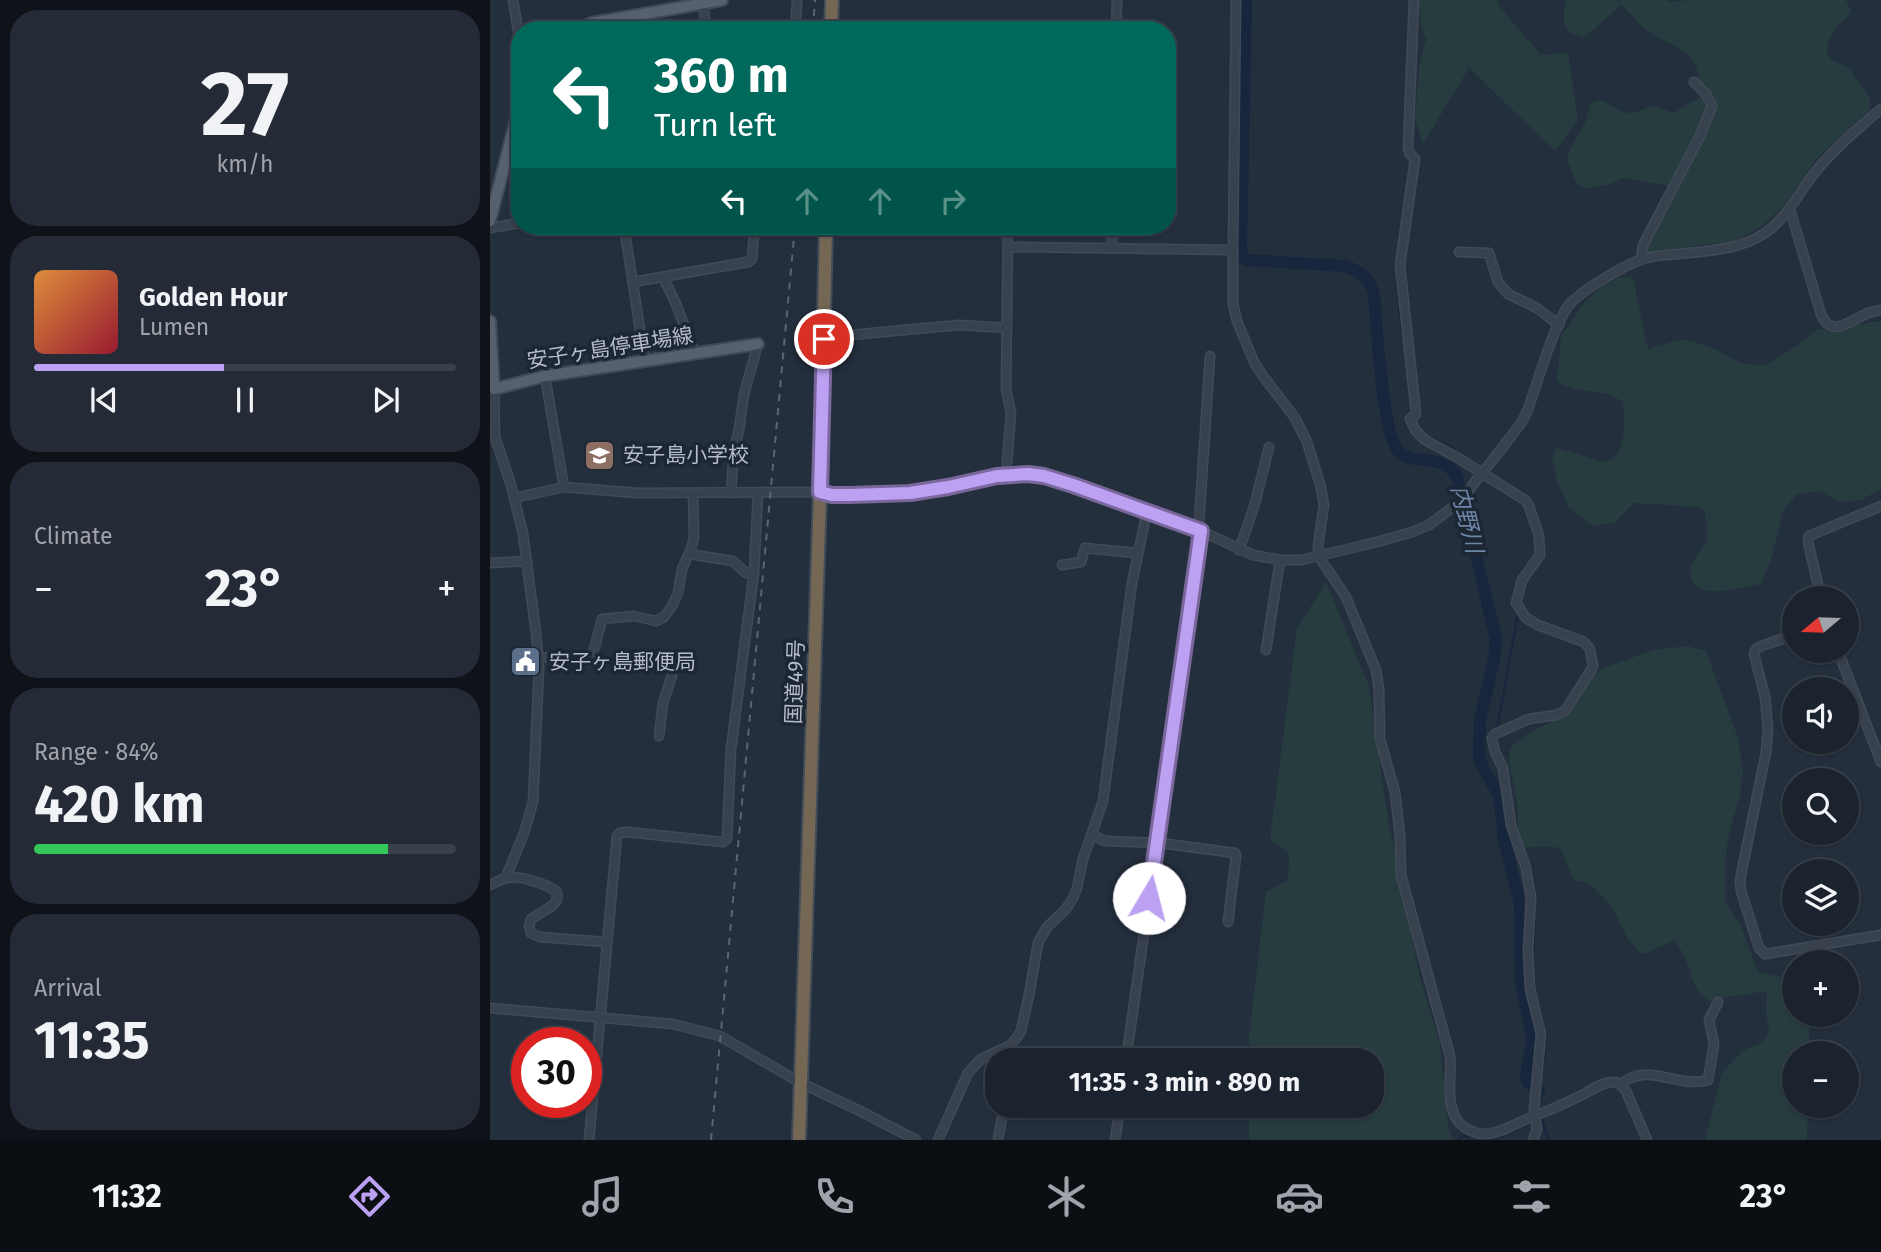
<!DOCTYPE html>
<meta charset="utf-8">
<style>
:root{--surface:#1b232e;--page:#242b36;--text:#f1f3f6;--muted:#a0a4aa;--line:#39404a;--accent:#bca0f2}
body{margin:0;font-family:"Fira Sans","Noto Sans JP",sans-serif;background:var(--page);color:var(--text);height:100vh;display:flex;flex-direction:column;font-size:26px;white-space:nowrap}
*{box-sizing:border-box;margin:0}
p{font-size:23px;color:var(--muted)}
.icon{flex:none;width:38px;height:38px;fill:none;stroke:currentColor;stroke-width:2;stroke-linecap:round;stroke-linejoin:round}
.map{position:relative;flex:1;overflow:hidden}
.details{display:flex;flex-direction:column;gap:10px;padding:10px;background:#0f1319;width:490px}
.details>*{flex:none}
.top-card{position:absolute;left:21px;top:21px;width:665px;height:214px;border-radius:28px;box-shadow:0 2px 5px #0004,0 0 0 2px var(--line);background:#00695c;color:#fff;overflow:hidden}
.needle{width:46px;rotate:251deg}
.tools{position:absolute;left:1292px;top:586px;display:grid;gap:14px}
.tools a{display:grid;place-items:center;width:77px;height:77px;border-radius:50%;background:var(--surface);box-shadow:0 2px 5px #0004,0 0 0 2px var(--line);font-size:35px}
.speed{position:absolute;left:21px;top:1027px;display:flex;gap:14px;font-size:35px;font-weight:700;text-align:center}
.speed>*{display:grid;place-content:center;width:91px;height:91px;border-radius:50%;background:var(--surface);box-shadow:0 2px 5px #0004,0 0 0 2px var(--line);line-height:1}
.speed .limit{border:10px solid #d22;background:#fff;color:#111}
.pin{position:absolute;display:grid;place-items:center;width:60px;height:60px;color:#fff;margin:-30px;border:4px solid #fff;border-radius:50%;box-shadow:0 2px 7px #0007}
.me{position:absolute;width:77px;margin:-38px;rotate:8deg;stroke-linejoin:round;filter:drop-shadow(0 0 5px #0008)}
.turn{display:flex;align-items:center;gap:24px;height:147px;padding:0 28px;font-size:32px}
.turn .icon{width:91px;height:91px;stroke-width:2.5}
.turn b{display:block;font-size:49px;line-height:60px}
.lanes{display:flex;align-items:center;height:66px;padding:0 28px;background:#0003;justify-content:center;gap:35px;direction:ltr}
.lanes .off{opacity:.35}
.big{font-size:52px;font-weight:700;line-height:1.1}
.details .tile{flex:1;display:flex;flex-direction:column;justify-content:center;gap:10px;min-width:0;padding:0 24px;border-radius:28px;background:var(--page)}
.details .dial{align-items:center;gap:0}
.dial b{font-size:91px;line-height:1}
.song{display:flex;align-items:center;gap:21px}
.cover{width:84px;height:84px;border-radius:10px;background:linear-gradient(135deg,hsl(30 70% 55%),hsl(350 70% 35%))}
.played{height:7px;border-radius:4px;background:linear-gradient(90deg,var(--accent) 45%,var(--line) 45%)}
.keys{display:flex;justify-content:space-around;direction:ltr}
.heat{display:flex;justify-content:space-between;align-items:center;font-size:38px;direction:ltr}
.charge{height:10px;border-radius:5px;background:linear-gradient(90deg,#34c759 84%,var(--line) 0)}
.trip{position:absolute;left:495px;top:1048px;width:399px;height:70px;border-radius:28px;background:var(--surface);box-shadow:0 2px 5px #0004,0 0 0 2px var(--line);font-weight:700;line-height:70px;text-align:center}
.tab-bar{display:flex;height:112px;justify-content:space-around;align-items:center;background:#0b0e12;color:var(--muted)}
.tab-bar .icon{width:49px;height:49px}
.tab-bar .on{color:var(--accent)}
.tab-bar b{font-size:32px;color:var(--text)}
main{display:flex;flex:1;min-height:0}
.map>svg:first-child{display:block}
.green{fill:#263c3f}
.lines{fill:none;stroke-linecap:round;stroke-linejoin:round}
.stream{stroke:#17263c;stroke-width:2}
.river{stroke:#17263c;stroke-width:12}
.minor-casing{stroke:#414a57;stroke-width:11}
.major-casing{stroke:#414a57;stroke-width:14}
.highway-casing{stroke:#434c59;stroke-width:16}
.minor{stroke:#38414e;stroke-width:8}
.major{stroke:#56606e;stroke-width:10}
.highway{stroke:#746855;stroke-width:12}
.rail{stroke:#5a6575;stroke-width:2;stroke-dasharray:7 7;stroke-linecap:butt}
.route-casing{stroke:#7a689d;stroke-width:18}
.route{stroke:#bca0f2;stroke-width:12}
.labels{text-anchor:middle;stroke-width:7;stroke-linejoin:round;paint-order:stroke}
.street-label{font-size:21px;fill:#b4bcc9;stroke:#1d2633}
.poi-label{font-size:21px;fill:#b4bcc9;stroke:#1d2633;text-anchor:start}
.water-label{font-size:23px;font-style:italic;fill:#6d86a8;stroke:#1d2633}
</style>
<main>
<section class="details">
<div class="tile dial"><b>27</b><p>km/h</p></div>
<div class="tile">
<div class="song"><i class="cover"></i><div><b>Golden Hour</b><p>Lumen</p></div></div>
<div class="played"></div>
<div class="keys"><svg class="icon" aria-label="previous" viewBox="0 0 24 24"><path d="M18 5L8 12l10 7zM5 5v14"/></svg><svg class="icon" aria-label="pause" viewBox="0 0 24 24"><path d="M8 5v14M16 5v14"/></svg><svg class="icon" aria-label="next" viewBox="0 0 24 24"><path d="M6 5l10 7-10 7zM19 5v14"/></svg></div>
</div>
<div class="tile"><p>Climate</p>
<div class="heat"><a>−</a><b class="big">23°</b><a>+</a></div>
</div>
<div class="tile"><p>Range · 84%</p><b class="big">420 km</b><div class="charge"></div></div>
<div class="tile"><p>Arrival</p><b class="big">11:35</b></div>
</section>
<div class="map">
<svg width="1391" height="1140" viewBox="0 0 1391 1140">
<rect width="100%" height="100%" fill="#242f3e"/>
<g class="green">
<polygon points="929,0 1007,0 1011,8 1051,55 1078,53 1088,120 1065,151 979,68 933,144 925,118 929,67 936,39 931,27"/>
<path d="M1077 0H1176L1179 2 1199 0H1356L1361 10C1359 17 1356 18 1351 23 1343 32 1330 48 1341 59 1346 63 1356 66 1362 69L1364 76 1380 97V110L1326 159 1293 207 1272 226 1245 241 1159 252 1157 248 1179 191 1178 186 1132 178 1118 185 1097 188 1087 185 1078 161V153L1095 123 1101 103 1111 100C1133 111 1138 120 1161 105L1183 113 1210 97C1209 87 1209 73 1205 64 1197 47 1173 43 1159 32 1148 24 1142 13 1131 5L1094 38C1072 33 1070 19 1077 0Z"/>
<path d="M1143 277 1158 349 1192 339 1219 346 1253 364 1276 365 1311 343 1326 330 1391 321V489L1371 500 1349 502 1330 491 1307 494 1293 511 1282 557 1271 584C1251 588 1190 605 1202 565 1205 556 1213 549 1216 541 1218 533 1216 521 1215 513L1209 507 1144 503 1124 523 1102 526 1079 507 1068 484 1062 456 1067 448 1114 462C1137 458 1136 420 1132 401 1127 399 1122 396 1116 394 1100 390 1081 392 1067 381L1071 335 1081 323 1091 306 1111 287 1128 278Z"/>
<polygon points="836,582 879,686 897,813 930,978 950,1044 958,1126 962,1140 759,1140 759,1106 882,1106 882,1060 759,1060 759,1036 776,892 798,880 799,854 780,839 807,628"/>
<path d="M1197 646 1216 651 1248 738 1253 770 1250 795 1239 833 1235 864 1236 903 1251 927 1268 972 1304 980V1015H1319V1053L1304 1054V1106H1318L1317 1140H1215L1232 1073 1252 1051 1273 1042 1279 1032 1276 1011 1277 991 1239 997 1221 1002C1202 990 1203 979 1196 960 1193 953 1189 947 1185 940L1156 953H1151L1137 938 1122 907 1099 883 1084 880 1070 848 1054 846 1033 848 1028 837V807L1019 763 1020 751 1022 746 1043 731 1072 717 1081 708 1102 675 1119 666 1163 650Z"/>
</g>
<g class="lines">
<g class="stream">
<polyline points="922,150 925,64"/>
<polyline points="907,277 910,317 917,365"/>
<polyline points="918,374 921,414"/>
<polyline points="936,436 960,447 971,455"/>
<polyline points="1053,540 1053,552"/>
<polyline points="1007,729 1028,614"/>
<polyline points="1007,738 1010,753"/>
<polyline points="1014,761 1019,773 1024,821"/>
<polyline points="1038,863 1043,874 1045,894"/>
<polyline points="1043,978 1045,904"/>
<path d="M1049 1008C1060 1037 1055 1054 1050 1085"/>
<polyline points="1048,1100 1050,1112"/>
<polyline points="1052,1118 1058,1140"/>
<path d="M968 1140C977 1131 987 1140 999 1139 1013 1137 1028 1130 1041 1123"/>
</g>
<path class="river" d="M756 0 751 250 753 258 756 260 855 266C870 271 881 279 884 296 887 323 892 439 910 453 928 467 949 451 967 476L1006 639 1004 659 990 720 989 757 993 768 1009 795 1014 840 1030 905 1031 984 1043 1039 1036 1075 1037 1081 1049 1092"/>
<defs>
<g id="minor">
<polyline points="23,0 30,43"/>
<polyline points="212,0 217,30"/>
<path d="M746 0 743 250V303L747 321 764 362 773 376 805 418 817 442 830 484 834 504 828 546 829 557 856 597 886 670 889 689 890 739 905 792 910 836 911 875 960 1056C962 1077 955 1100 967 1120 972 1128 985 1134 995 1134 1008 1134 1023 1125 1035 1120 1055 1112 1075 1104 1094 1094 1102 1090 1114 1081 1124 1082 1130 1082 1133 1087 1136 1091L1157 1140"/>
<polyline points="924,0 918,148 920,154 925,159 910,265 926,414 920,419 926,431 935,440 968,458 1035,500 1039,506 1049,536 1050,555 1032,580 1026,603 1036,618 1048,625 1094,642 1100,649 1103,667 1075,711 1066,715 1039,719 1005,734 1002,738 1005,752 1013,768 1021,825 1036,868 1041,897 1038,950 1040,989 1051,1034 1044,1109 1047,1129 1043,1140"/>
<polyline points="305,30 307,0"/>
<polyline points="626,30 627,0"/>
<path d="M1300 210 1331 314C1341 338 1358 322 1374 315 1380 312 1385 311 1391 310"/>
<polyline points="134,226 155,362"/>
<polyline points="0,228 30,223"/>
<polyline points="518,247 743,250"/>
<polyline points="622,248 622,226"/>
<polyline points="969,252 999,253 1008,282 1018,294 1047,308 1069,325"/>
<polyline points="1151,260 1153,245 1209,138 1222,106 1216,94 1204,82"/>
<polyline points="173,277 186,304 205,354"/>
<polyline points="143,282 258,262 262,259 264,234 270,226"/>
<polyline points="334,348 341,346 349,339 360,335 469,325 517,328"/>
<polyline points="55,376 74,487"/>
<polyline points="0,390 4,389 5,437 21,485 33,534 46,633 49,669 43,802 34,833 16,877"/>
<polyline points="516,475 521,413 516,389 518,226"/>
<polyline points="241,493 244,449 249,430 254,394 268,344"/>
<path d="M24 498 74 487 147 493 330 492 342 495H360L420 493 458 487 516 475 538 474 554 476 583 485 711 531 763 555 790 560H811L887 542 922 532 939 525 963 507 974 496 1012 448 1032 422 1038 409C1049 378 1060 337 1076 309 1087 292 1136 264 1156 258 1166 255 1178 255 1188 254 1217 251 1250 250 1275 233 1298 217 1309 192 1326 171 1345 148 1368 128 1391 109"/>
<polyline points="749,550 764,507 779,447"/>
<polyline points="199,554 243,561 256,573 263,575"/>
<polyline points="0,563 37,561"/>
<polyline points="572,565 591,562 595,548 647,553"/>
<polyline points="1331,598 1318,542 1319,536 1391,506"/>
<polyline points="1304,635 1271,646 1266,649 1264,654 1275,697 1278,729 1276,752 1250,880 1251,891 1269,948 1275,954 1391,935"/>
<polyline points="776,650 790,560"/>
<polyline points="1348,651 1391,762"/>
<polyline points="48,657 98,661 105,646 112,619 144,616 166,621 174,617 182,606 188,593 192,569 201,549 204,538 203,493"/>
<polyline points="169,736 173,703 183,672"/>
<polyline points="602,835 615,841 670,843 745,853 746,856 738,922"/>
<path d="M0 885C5 883 11 879 16 878 29 875 57 884 67 892V900L62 906 41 919 39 926 41 933 50 937 116 942"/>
<polyline points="0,1008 183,1024 230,1036 311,1083 370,1111 426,1140"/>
<polyline points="636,1060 711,531 709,523 720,356"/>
<path d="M1131 1084C1159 1061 1187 1089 1218 1080L1224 1044 1219 1020 1228 1002"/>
<polyline points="99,1140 127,836 130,833 137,832 233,842 237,839 241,749 264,572 268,493"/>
<polyline points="448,1140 478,1073 491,1059 521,1045 528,1036 531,1031 539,995 548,943 557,927 575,910 583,898 587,888 593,859 613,801 642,583 657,511"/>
<polyline points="508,1140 514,1106"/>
<polyline points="625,1140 630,1106"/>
</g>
<g id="major">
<polyline points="85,30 102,23 232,0"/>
<polyline points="0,221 30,104"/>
<polyline points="0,321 4,389 55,376 268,344"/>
</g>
<g id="highway">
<polyline points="341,30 342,0"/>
<polyline points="309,1140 330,492 336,226"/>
</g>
</defs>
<use href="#minor" class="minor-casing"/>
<use href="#major" class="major-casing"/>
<use href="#highway" class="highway-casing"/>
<use href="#minor" class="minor"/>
<use href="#major" class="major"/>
<use href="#highway" class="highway"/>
<g class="rail">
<polyline points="323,30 325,0"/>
<polyline points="221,1140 305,226"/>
</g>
</g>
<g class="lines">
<defs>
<polyline id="route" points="334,339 330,492 342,495 360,495 420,493 458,487 507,476 538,474 554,476 583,485 711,531 659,898"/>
</defs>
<use href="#route" class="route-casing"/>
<use href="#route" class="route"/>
</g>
<defs>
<symbol id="school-square" viewBox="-11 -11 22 22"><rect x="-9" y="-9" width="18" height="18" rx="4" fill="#8d6e63" stroke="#1d2633"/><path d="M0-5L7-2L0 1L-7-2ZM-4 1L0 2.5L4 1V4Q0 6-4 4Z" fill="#fff"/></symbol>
<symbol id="civic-square" viewBox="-11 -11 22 22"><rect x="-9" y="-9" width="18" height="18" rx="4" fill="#5c6f8a" stroke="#1d2633"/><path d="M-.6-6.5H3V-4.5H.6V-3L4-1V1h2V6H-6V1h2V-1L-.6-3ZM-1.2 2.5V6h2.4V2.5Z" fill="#fff"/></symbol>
</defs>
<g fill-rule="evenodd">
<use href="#school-square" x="92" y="438" width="35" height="35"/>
<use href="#civic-square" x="18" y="644" width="35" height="35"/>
</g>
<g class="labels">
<g class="street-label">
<text transform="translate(120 348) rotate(-9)" y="7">安子ヶ島停車場線</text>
<text transform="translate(305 682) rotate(-88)" y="7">国道49号</text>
</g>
<g class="poi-label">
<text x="133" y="462">安子島小学校</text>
<text x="59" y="669">安子ヶ島郵便局</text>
</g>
<g class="water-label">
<text transform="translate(977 519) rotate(76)" y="8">内野川</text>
</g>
</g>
</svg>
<div class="tools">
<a><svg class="needle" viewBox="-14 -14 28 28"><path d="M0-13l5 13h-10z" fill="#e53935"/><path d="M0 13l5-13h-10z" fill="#a0a4aa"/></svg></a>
<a><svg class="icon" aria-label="sound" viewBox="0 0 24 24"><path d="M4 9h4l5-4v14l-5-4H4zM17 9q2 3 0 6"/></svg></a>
<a><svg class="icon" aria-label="search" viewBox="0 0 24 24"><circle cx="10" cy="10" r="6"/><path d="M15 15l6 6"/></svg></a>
<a><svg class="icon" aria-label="layers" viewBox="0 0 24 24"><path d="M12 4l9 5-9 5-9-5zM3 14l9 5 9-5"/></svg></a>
<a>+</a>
<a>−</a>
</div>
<div class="speed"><div class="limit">30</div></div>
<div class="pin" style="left:334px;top:339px;background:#d93025"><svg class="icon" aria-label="arrive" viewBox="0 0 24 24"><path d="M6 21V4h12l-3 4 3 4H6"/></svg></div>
<svg class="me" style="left:659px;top:898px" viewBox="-20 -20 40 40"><circle r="19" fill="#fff"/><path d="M0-13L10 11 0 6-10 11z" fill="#bca0f2"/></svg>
<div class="trip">11:35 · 3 min · 890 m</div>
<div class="top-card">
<div class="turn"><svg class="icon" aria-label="left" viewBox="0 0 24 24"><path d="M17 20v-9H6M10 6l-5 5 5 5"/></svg><div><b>360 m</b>Turn left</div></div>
<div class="lanes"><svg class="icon" aria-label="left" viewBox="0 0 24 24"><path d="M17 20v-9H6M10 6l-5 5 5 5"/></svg><svg class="icon off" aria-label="ahead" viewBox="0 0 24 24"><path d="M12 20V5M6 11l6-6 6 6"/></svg><svg class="icon off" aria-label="ahead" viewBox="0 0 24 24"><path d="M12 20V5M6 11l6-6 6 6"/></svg><svg class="icon off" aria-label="right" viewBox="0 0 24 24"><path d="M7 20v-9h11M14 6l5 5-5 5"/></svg></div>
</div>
</div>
</main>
<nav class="tab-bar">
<b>11:32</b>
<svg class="icon on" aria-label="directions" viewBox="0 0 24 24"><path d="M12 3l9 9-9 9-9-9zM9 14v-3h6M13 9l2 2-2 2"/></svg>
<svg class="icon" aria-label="music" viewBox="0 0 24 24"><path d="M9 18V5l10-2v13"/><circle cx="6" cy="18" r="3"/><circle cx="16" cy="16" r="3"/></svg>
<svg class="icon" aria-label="phone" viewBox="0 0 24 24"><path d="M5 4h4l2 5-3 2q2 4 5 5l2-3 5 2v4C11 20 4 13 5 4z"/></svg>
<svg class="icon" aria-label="climate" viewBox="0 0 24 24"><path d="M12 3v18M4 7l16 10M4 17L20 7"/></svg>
<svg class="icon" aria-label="car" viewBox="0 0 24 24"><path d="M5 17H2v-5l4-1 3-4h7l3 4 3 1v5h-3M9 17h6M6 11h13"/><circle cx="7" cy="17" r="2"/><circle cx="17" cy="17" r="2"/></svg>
<svg class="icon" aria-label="filters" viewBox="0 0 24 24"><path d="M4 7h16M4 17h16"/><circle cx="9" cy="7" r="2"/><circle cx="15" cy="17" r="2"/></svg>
<b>23°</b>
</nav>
